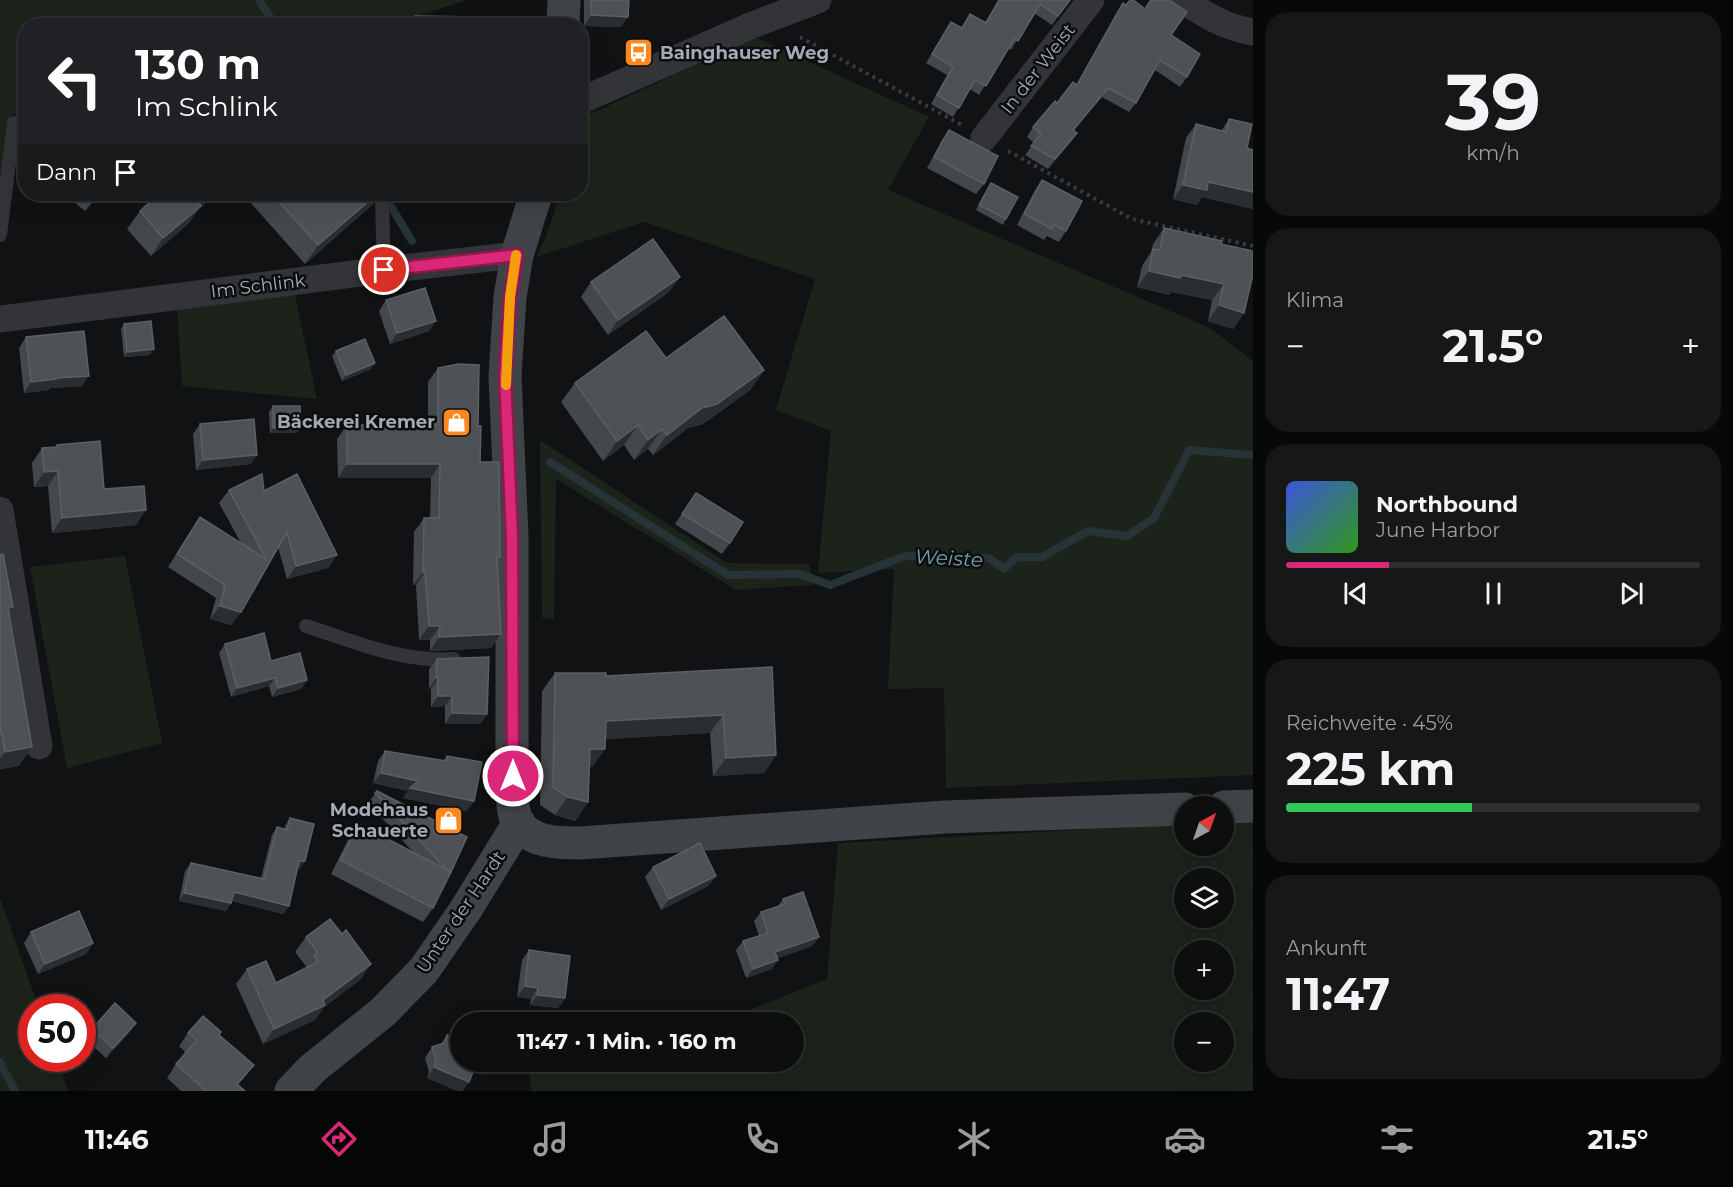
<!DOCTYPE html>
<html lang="de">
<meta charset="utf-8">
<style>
:root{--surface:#0d0e0e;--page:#161717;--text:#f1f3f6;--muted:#9a9c9e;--line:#2d2e2e;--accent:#db2777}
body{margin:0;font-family:Montserrat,sans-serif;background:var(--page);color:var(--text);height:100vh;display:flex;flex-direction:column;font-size:22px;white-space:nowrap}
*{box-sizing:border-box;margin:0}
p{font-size:20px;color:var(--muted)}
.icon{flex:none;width:33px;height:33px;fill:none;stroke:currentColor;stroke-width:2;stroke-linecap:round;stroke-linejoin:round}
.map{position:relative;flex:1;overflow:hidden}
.panel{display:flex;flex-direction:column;gap:12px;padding:12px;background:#070808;width:480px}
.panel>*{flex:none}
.banner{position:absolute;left:18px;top:18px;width:570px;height:183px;border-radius:24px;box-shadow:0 6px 24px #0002,0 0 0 2px var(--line);background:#202124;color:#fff;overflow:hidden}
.needle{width:39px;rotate:40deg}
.controls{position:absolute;left:1174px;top:796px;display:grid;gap:12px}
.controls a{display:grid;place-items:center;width:60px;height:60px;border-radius:50%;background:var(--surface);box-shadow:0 6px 24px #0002,0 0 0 2px var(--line);font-size:30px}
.speed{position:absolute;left:18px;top:994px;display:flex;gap:12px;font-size:30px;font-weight:700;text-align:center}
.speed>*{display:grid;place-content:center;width:78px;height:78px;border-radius:50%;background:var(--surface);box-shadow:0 6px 24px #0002,0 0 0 2px var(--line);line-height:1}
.speed .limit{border:9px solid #d22;background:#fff;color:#111}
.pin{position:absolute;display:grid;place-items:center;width:51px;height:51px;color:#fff;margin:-26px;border:3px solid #fff;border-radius:50%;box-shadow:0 2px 6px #0007}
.me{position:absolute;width:66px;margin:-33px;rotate:0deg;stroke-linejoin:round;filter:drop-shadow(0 0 4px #0008)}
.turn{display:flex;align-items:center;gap:21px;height:126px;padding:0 18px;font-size:27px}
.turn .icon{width:78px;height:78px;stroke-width:2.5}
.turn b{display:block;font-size:42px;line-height:51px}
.then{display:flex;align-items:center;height:57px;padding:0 18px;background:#0003;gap:12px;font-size:22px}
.big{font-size:45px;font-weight:700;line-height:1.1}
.panel .widget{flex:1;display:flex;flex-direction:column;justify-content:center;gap:9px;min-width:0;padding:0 21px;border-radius:24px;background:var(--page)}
.panel .dial{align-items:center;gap:0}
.dial b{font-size:78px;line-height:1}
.song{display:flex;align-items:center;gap:18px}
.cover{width:72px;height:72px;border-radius:9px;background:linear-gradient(135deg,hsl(230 70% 55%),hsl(110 70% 35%))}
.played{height:6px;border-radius:3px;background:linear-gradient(90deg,var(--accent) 25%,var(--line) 25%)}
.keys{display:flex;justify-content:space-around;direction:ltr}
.heat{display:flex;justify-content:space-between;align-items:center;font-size:33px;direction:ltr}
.charge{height:9px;border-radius:4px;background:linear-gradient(90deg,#34c759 45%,var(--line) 0)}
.trip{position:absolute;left:450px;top:1012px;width:354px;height:60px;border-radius:30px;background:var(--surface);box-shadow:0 6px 24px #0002,0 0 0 2px var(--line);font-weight:700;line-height:60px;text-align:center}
.menu{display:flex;height:96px;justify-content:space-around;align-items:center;background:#050606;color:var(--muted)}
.menu .icon{width:42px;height:42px}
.menu .on{color:var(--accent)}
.menu b{font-size:27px;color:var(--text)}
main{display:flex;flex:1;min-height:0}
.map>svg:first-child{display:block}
.green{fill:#1c231b;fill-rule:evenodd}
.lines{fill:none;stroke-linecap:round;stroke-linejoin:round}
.stream{stroke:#273337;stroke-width:8}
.path{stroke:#383c3f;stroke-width:4;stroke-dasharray:3 4.5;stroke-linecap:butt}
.lane{stroke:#323438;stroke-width:14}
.street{stroke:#323438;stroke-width:27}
.secondary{stroke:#404448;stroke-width:33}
.wall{fill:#44474b}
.shaded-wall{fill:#2b2e30}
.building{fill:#4e5256;stroke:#5b6065;stroke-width:1.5}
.route-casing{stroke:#8e194d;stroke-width:15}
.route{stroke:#db2777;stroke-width:10}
.slow{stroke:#f59e0b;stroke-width:10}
.labels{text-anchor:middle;stroke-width:5;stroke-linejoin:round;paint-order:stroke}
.poi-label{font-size:18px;font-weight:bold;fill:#a2abb5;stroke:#0c0d0e;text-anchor:end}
.street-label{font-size:18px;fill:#a2abb5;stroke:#0c0d0e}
.water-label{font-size:20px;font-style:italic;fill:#76a2b3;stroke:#0c0d0e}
</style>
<main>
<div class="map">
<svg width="1253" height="1091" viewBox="0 0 1253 1091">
<rect width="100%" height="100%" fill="#111213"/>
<g class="green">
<polygon points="0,0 467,0 390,25 26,26 25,108 10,117 0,201"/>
<polygon points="755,37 929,117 888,190 1210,328 1253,361 1253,775 946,788 944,688 888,689 894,569 818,573 831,431 776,410 815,279 644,222 536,257 546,237 560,194 580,194 580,127 584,117"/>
<polygon points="294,290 317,399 182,386 177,306"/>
<polygon points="540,440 727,563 809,564 813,585 736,590 556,479 554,619 542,618"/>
<polygon points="125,556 162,743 67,768 30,567"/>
<path d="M1253 821V1091H531L529 1062H794V1023H717L827 979 838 843 1185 824V846H1224V822ZM1185 879H1224V918H1185ZM1185 951H1224V990H1185ZM1185 1023H1224V1062H1185Z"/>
<polygon points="0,898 39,1008 32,1008 32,1059 57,1059 68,1091 0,1091"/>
</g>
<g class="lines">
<g class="stream">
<polyline points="259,0 276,26"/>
<polyline points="384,195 412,241"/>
<polyline points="550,462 728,575 800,574 830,585 905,556 989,558 1004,569 1017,557 1042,557 1088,531 1127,536 1154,518 1189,450 1253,455"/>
<polyline points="0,1062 15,1091"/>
</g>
<g class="path">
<polyline points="800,37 962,125"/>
<polyline points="1008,151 1132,219 1253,246"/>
</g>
<g class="lane">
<polyline points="378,194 382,200 384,270"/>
<polyline points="0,235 14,123 26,122"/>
<path d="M306 626C353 641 403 663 454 659"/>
</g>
<g class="street">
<path d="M1182 0C1206 15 1224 27 1253 32"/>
<polyline points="580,101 750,26 818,0"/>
<polyline points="984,138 1091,0"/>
<polyline points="0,319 384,270 517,255"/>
<polyline points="0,510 39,746"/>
</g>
<g class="secondary">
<polyline points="563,26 564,0"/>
<path d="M536 194 517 255 510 297 505 376 512 537V794C513 804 513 815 518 823 531 843 559 843 580 843L945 817 1185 809"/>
<polyline points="1224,807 1253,806"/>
<polyline points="291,1091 312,1069 383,1012 424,970 466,909 519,823"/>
</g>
</g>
<g class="wall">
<polygon points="584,0 629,0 621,27 584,26"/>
<polygon points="999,0 1070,0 1052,25 1034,13 1011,50 1008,48 979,95 970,89 953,117 931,104 947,75 926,63 951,22 961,28 970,14 985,22"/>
<polygon points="1150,0 1169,0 1171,35 1187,77 1180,87 1155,70 1136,103 1129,112 1102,97 1074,130 1070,142 1048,169 1025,155 1034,143 1027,137 1033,127 1057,103 1076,85 1117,12 1123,3 1126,5 1145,8"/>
<polygon points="415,16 531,26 409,26"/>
<polygon points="1229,119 1247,148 1253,150 1253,209 1202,197 1197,205 1173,199 1186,138 1196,124 1221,131"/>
<polygon points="949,130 984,184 976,194 927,168 942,140"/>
<polygon points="1042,180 1066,231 1059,242 1047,236 1044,240 1017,225 1035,190"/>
<polygon points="991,183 1006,219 1003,225 976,210"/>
<polygon points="64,194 100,194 85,211"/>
<polygon points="243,194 380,194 373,204 305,264"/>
<polygon points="198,210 188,224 151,256 127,229 140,211"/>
<polygon points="1164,228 1221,244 1244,313 1233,329 1208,321 1212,300 1171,292 1169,295 1137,287 1142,266 1151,252 1153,244"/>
<polygon points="591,282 669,292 608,335 581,297"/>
<polygon points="386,300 436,321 429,331 390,344 379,311"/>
<polygon points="124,324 150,355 124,357 121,329"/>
<polygon points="26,337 82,386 50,388 49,390 24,393 19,348"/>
<polygon points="336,351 371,369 342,381 332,356"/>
<polygon points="666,358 764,370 750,390 703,424 688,428 653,455 648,449 634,460 624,445 603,461 561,402 575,383"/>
<polygon points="438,368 478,426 480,462 497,560 501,634 491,648 430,651 430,640 419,640 416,585 413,585 414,532 424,518 430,518 431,478 338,478 337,439 347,425 428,425 428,382"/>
<polygon points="273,406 297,433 270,433 269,412"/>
<polygon points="200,424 251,464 196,470 193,434"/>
<polygon points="57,445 104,489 136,525 52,533 48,486 34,487 32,463 42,448 55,447"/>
<polygon points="229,490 264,491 337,555 328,568 287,579 278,547 241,612 231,625 210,619 216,598 168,567 200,517 241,543 219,503"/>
<polygon points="696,493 730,543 722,554 675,524"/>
<polygon points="0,555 9,612 19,766 0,769"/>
<polygon points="225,644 271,661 307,680 301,689 272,697 269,686 231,697 219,653"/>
<polygon points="437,659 487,714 480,724 445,724 445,706 431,707 431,689 429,689 429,669"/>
<polygon points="772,667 776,755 764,773 713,776 710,733 605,739 605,749 592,767 589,767 588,802 575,821 555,815 540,805 542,691 555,673 606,676"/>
<polygon points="385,751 443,761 447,756 474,801 467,811 403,798 408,791 373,783 378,761"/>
<polygon points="377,791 467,837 433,908 423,922 331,874 349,838 359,824 414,853 368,803"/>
<polygon points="290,818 300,869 297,869 289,906 283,914 232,901 231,903 226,911 179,901 185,871 191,863 261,878 272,835 277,827 284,829 285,826"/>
<polygon points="653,867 716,876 708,886 661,910 645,877"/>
<polygon points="783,899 819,937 812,946 778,958 778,960 772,969 746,978 736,950 743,941 759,936 754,921 761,912 778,906"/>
<polygon points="31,932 93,943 86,954 38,974 24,943"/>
<polygon points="306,937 361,979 324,1007 315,1020 263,1044 236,984 247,969 276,983 304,969 306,966 295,952"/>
<polygon points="529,950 565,998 558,1008 530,1005 531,999 517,997 522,960"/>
<polygon points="136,1023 129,1033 106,1058 85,1039 92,1029"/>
<polygon points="188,1033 220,1035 244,1078 238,1085 245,1091 181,1091 167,1078 176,1064 186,1053 179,1046"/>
<polygon points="447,1035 469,1082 462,1091 458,1091 427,1078 429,1072 425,1058 432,1047 441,1044"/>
</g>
<g class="shaded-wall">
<polygon points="591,15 628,17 621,27 584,26"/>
<polygon points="1108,88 1102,97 1067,139 1073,130"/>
<polygon points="1077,133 1070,142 1048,169 1055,159"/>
<polygon points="1208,182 1253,192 1253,209 1202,197 1197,205 1173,199 1183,185"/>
<polygon points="98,194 100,194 85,211 96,196"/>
<polygon points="209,194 217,194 198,210 188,224 151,256 163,238 199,202"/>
<polygon points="377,194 380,194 373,204 305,264 318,245"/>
<polygon points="1149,271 1181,275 1224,284 1212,300 1171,292 1169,295 1137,287"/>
<polygon points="680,277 669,292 608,335 618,320"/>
<polygon points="1219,305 1244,313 1233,329 1208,321"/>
<polygon points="436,321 429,331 390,344 397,333"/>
<polygon points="154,349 150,355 124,357 127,352"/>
<polygon points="375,363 371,369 342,381 346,375"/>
<polygon points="764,370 750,390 703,424 688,428 653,455 667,435 702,408"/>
<polygon points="89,376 82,386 50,388 49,390 24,393 31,382 56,378"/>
<polygon points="638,425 624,445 603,461 617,441"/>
<polygon points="273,428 301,428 297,433 270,433"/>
<polygon points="662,429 648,449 634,460 648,440"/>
<polygon points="257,455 251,464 196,470 203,460"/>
<polygon points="347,464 440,464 431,478 338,478"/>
<polygon points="58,471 48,486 34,487 44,472"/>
<polygon points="146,510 136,525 52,533 62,518"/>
<polygon points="337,555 328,568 287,579 296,566"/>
<polygon points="425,571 416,585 413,585 423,572"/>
<polygon points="220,606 241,612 231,625 210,619"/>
<polygon points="429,626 440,626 430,640 419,640"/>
<polygon points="501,634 491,648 430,651 439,637"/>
<polygon points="275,678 269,686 231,697 237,688"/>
<polygon points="436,678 438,678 431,689 429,689"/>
<polygon points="307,680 301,689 272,697 278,688"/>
<polygon points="438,696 452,696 445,706 431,707"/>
<polygon points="452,713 487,714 480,724 445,724"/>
<polygon points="723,715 710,733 593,740 606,721"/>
<polygon points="32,747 19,766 0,769 0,759 5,752"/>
<polygon points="590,749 605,749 592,767 577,767"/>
<polygon points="776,755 764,773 713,776 726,758"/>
<polygon points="381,773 418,781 474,801 467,811 403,798 408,791 373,783"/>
<polygon points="568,797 588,802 575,821 555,815"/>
<polygon points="299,861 305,861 300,869 294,869"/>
<polygon points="716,876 708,886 661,910 669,899"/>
<polygon points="234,892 289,906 283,914 228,900"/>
<polygon points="184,893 231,903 226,911 179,901"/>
<polygon points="819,937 812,946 769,961 775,952"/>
<polygon points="93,943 86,954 38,974 45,964"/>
<polygon points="778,960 772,969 746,978 753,969"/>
<polygon points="371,964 361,979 324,1007 315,1020 263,1044 274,1029 323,1000"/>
<polygon points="525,986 538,988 531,999 517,997"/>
<polygon points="537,995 565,998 558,1008 530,1005"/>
<polygon points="136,1023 129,1033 106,1058 113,1048"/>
<polygon points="254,1065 244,1078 233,1091 237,1084"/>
<polygon points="434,1067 469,1082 462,1091 458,1091 427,1078"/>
</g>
<g class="building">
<polygon points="591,0 629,0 628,17 591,15"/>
<polygon points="999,0 1070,0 1058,16 1040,4 1018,41 1014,39 986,86 975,80 959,108 937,95 953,67 932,54 951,22 962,28 970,14 986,23"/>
<polygon points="1130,0 1133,0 1145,9 1151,0 1169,0 1187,12 1171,35 1200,54 1187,77 1160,60 1136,103 1108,88 1073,130 1077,133 1055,159 1031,146 1041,134 1033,127 1055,101 1057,103 1073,82 1077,85 1123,3 1126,5"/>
<polygon points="415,16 532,18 531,26 415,26"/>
<polygon points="1229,119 1252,124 1247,148 1253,150 1253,192 1208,182 1207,190 1183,185 1196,124 1226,132"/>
<polygon points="949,130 998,156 984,184 934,157"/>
<polygon points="1042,180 1082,201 1066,231 1054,225 1052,229 1024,214"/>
<polygon points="991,183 1018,197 1006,219 979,205"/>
<polygon points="159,194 209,194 199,202 201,206 163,238 140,211"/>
<polygon points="272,194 377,194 318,245"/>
<polygon points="1164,228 1222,241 1221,244 1253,251 1253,274 1244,313 1219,305 1224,284 1181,275 1180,278 1149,271 1153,249 1160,250"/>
<polygon points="653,239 680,277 618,320 591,282"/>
<polygon points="425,288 436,321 397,333 386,300"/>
<polygon points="724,316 764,370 717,404 702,408 667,435 662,429 648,440 638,425 617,441 575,383 646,331 666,358"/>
<polygon points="151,321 154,349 127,352 124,324"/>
<polygon points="84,331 89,376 56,378 56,379 31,382 26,337"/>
<polygon points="365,339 375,363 346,375 336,351"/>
<polygon points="458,364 479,365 478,426 481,426 480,462 499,462 500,557 497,557 501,634 439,637 440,626 429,626 425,571 423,572 424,518 439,518 440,464 347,464 347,425 438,425 438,368"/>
<polygon points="273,406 300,406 301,428 273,428"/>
<polygon points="254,419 257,455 203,460 200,424"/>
<polygon points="100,441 104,489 144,486 146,510 62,518 58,471 44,472 42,448 57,447 57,445"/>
<polygon points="262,474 264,491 297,474 337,555 296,566 287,532 241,612 220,606 225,585 177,554 200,517 266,559 229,490"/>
<polygon points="696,493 743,522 730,543 682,514"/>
<polygon points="3,554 13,607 8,608 32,747 5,752 0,726 0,555"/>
<polygon points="264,633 271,661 300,653 307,680 278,688 275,678 237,688 225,644"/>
<polygon points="489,657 487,714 452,713 452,696 438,696 438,678 436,678 437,659"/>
<polygon points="772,667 776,755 726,758 723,715 606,721 605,749 590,749 588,802 568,797 553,787 555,673 606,673 606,676"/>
<polygon points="385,751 446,761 447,756 482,762 474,801 410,788 418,781 381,773"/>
<polygon points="377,791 467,837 451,872 447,870 375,793"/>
<polygon points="290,818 314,824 305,861 299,861 289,906 234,892 231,903 184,893 191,863 264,879 277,827 287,830"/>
<polygon points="359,824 451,872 433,908 340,860"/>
<polygon points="700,843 716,876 669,899 653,867"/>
<polygon points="803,892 819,937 775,952 778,960 753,969 743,941 768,933 761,912 785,904 783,899"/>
<polygon points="79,911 93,943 45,964 31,932"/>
<polygon points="330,919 342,934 346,930 371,964 323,1000 325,1005 274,1029 247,969 266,961 276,983 318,962 314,955 318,953 306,937"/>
<polygon points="529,950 570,956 565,998 537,995 538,988 525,986"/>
<polygon points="115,1003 136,1023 113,1048 92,1029"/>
<polygon points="203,1016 221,1032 219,1035 254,1065 237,1084 245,1091 206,1091 176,1064 197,1040 188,1033"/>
<polygon points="447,1035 460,1041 460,1062 477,1062 469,1082 434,1067 436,1061 432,1047 444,1043"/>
</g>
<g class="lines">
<defs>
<polyline id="route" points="384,270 517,255 510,297 505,376 512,537 513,776"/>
</defs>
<use href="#route" class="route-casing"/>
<use href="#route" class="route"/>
<polyline class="slow" points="506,385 510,297 516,255"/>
</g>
<defs>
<symbol id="bus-square" viewBox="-11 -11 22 22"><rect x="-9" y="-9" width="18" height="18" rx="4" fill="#fe881f" stroke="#0c0d0e"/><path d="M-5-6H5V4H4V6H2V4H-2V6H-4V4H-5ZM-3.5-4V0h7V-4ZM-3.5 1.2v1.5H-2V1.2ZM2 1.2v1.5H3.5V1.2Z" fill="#fff"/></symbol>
<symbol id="shop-square" viewBox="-11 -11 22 22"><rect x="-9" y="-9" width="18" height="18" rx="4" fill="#fe881f" stroke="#0c0d0e"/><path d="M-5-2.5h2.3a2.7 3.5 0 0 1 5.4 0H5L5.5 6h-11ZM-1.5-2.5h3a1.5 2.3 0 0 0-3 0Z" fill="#fff"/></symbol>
</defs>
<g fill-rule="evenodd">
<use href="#bus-square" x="622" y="36" width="33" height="33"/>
<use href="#shop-square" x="440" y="406" width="33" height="33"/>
<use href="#shop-square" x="432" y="804" width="33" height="33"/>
</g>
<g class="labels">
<g class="poi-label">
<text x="660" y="59" text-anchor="start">Bainghauser Weg</text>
<text x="435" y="428">Bäckerei Kremer</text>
<text x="428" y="816">Modehaus<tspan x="428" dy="21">Schauerte</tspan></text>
</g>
<g class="street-label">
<text transform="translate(1038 69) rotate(-52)" y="6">In der Weist</text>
<text transform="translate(258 286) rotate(-7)" y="6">Im Schlink</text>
<text transform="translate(461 912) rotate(-56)" y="6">Unter der Hardt</text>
</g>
<g class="water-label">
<text transform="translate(949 558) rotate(3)" y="7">Weiste</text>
</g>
</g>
</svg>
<div class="controls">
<a><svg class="needle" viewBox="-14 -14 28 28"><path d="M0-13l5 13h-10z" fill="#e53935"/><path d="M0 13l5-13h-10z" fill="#9a9c9e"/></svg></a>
<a><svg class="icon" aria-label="layers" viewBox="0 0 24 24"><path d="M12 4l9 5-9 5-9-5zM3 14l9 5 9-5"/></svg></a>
<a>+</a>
<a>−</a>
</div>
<div class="speed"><div class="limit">50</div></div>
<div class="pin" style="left:384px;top:270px;background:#d93025"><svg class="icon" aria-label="arrive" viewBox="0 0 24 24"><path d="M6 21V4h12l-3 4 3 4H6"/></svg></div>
<svg class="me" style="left:513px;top:776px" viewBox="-20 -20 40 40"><circle r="17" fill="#db2777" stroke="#fff" stroke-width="3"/><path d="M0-11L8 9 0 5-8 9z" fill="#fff"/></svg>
<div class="trip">11:47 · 1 Min. · 160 m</div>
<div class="banner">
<div class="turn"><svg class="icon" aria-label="left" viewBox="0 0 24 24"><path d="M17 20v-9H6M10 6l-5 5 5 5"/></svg><div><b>130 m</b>Im Schlink</div></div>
<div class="then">Dann<svg class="icon" aria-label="arrive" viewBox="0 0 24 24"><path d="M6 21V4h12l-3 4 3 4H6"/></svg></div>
</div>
</div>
<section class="panel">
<div class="widget dial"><b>39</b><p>km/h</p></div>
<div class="widget"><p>Klima</p>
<div class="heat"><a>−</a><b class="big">21.5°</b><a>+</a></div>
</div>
<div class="widget">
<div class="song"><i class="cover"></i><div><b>Northbound</b><p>June Harbor</p></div></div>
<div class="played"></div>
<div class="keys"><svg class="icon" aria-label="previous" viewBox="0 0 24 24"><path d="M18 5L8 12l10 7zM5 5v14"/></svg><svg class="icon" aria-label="pause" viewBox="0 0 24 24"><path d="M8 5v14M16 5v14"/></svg><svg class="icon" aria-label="next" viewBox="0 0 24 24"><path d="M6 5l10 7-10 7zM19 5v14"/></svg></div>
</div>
<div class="widget"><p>Reichweite · 45%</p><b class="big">225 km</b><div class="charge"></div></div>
<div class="widget"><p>Ankunft</p><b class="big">11:47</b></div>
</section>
</main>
<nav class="menu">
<b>11:46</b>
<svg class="icon on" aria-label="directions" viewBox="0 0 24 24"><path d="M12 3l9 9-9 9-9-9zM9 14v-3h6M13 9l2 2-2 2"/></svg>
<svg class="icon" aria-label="music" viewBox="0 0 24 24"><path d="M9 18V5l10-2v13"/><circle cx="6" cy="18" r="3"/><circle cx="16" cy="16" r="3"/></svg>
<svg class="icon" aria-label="phone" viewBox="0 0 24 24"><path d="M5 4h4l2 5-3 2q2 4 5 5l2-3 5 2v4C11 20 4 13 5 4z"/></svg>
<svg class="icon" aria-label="climate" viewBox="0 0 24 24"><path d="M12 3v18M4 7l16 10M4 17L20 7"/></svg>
<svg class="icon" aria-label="car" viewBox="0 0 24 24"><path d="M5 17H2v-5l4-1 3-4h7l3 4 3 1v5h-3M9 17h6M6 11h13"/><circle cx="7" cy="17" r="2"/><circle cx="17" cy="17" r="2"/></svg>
<svg class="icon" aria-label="filters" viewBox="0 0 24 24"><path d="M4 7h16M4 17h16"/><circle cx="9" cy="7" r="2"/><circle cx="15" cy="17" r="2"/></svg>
<b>21.5°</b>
</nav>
